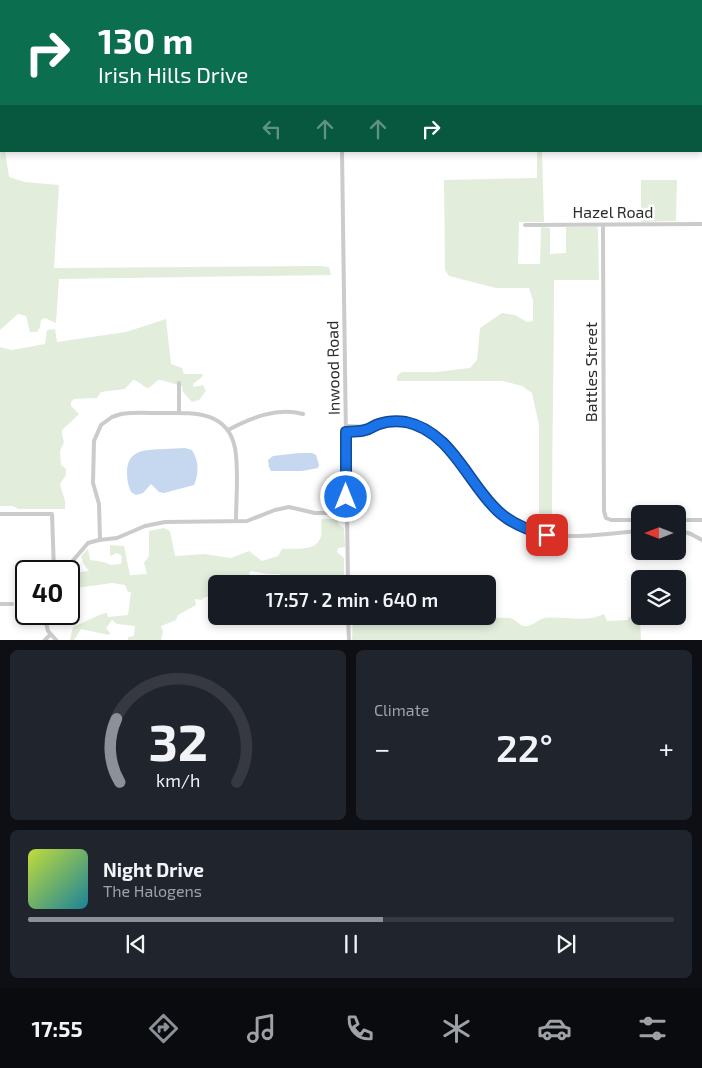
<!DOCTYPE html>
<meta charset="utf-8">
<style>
:root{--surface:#171b24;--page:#20242c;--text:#f1f3f6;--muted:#9ea1a6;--line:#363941;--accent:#8c9099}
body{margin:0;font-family:"Exo 2",sans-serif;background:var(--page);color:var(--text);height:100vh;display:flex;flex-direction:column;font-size:19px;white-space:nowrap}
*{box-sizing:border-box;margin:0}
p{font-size:16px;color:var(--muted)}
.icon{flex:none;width:28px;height:28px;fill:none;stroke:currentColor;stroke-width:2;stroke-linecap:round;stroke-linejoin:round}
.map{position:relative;height:640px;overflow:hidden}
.drawer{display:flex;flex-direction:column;gap:10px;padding:10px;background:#0d0f14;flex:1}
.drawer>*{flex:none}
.banner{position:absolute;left:0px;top:0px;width:702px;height:152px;box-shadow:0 2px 8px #0003;background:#0b6e4f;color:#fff;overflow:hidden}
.needle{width:32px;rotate:270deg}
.buttons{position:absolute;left:631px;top:505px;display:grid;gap:10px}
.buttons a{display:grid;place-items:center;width:55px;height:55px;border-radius:8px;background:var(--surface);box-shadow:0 2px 8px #0003;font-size:25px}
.speed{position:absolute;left:15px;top:560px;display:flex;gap:10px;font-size:25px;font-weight:700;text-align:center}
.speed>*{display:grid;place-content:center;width:65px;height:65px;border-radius:50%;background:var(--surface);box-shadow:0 2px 8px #0003;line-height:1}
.speed .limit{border:2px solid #111;border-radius:8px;background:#fff;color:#111}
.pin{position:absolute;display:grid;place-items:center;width:42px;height:42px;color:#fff;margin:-21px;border-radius:10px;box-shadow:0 2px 8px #0006}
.me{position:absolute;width:55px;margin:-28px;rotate:0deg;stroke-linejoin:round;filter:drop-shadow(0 0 4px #0008)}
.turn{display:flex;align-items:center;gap:18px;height:105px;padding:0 15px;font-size:22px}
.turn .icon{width:65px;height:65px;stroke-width:2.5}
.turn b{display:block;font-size:35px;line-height:42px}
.lanes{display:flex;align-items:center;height:48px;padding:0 15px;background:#0003;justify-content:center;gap:25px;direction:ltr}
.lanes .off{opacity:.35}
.big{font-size:38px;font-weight:600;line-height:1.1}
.drawer .tile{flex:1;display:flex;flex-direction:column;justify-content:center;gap:8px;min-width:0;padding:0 18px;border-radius:8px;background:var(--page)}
.drawer .dial{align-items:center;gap:0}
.dial svg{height:130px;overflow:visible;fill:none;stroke:var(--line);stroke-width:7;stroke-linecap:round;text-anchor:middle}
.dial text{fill:var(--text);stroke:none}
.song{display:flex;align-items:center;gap:15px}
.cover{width:60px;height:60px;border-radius:8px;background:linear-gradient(135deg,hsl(70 70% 55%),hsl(190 70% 35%))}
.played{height:5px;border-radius:2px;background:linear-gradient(90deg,var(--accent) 55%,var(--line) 55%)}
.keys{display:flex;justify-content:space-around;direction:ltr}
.heat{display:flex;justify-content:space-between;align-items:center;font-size:28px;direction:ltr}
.drawer .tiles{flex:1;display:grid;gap:10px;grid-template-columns:1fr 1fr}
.tile:last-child{grid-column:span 2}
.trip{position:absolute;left:208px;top:575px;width:288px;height:50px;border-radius:8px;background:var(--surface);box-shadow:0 2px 8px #0003;font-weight:600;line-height:50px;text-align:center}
.tabs{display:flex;height:80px;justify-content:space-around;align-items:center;background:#090b0e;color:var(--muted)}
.tabs .icon{width:35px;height:35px}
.tabs .on{color:var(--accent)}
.tabs b{font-size:22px;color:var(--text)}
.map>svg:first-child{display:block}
.green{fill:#e2eddb}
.water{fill:#c5d8ef}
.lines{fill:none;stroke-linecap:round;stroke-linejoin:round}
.minor{stroke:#cbcbcb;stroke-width:4}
.route-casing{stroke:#114b97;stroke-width:12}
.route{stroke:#1a73e8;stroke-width:9}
.labels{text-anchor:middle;stroke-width:5;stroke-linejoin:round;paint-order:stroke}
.street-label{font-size:16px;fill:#2e2e2e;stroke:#fff}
</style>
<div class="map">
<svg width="702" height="641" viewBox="0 0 702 641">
<rect width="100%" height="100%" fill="#fff"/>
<g class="green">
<polygon points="0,144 1,144 1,151 5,151 9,177 25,182 59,185 54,268 319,266 329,267 331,275 59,279 56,323 45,318 41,320 40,327 37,332 30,332 26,316 18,314 0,330"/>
<path d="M537 151H542L544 222H519L518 264H540L541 227 550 228V254L566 253V227H597L598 231 599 280H554C554 361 552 442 552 523H539V425L532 393 522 386 503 381H397V376L402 372H436L470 368 477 360 480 328 502 313 515 315 527 322 533 321V300L529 288H496L449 276 445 270 444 180 537 178Z"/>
<polygon points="641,180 677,180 676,221 641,222"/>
<path d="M166 319 171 364 182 368 184 374H203L202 377 193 384 194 387 203 385 206 391 199 400 192 402 183 392 182 386 161 380H158L149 388C142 387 140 381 133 380L125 389 101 392 97 398 74 399 71 402V406L79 414 62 430V435L64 442 60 451 61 465 66 469V475L60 484 65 501V509H18L13 506H0V347L12 350 45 344 47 330 55 329 57 342 126 332Z"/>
<path d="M322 519H337L339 525 344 528 345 547 338 548 337 552 344 558V584H284L280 574H267L251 571 249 573 251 578 250 584H216V596L205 597 201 600 195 599 196 605 178 615 176 620 161 626 163 632 161 640H128V637L134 636 135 626 117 624 112 620 106 628 110 633 109 635 81 629 74 640H70L73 627C82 624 100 613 107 613L108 617 128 615 131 592H128L125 585 112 583 69 589V574H73L76 566 78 567 80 572 89 571 83 563 81 556 88 549 90 560 104 562 111 565 121 564 122 556 117 553 110 556V545L124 546 130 575 147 574 144 563 149 556V531L164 528 170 531 175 556 204 554 231 558 249 551 262 561 278 556 282 549C293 548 315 552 320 539 323 533 320 525 322 519Z"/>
<path d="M489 594 491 616C497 619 503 617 510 618 515 619 518 624 523 626 532 628 537 619 545 618 564 616 586 623 604 614L607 621 628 620V617H640L641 640H352L353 616H367L383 621 395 617 414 621 447 616H486V595Z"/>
</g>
<g class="water">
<path d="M185 448 192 450C199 461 199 474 194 485L164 493 159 492 151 484 143 493 136 495 131 492C128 486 127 479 127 473 127 448 147 450 165 449 172 449 178 448 185 448Z"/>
<polygon points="299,453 312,453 316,455 319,465 318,468 302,471 271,471 269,467 268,460 273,456"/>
</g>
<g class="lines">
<g class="minor">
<polyline points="341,0 341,1"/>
<polyline points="342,151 348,584"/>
<polyline points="525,225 702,224"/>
<polyline points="603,225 604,511 606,518 611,520 640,520"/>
<polyline points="179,383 179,413"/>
<path d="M346 426C354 426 361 427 369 426 385 424 398 419 414 424 435 431 453 452 465 469 474 481 482 495 492 506 533 548 588 535 640 531"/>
<path d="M228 430C251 418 276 407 303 414"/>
<polyline points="346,431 364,431 375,426"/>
<polyline points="0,514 52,514 54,571"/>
<polyline points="678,520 702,520"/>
<polyline points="678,530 691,534 702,540"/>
<path d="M100 540 99 504 93 483 94 441 101 425 112 417 121 414C134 412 147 413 159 413 190 413 227 409 235 448 239 469 236 499 236 521"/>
<polyline points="64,571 88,543 99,540 117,538 145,526 165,522 247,521 275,510 289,507 315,513 347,513"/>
<polyline points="0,604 12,604"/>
<polyline points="44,614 48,631 57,641"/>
<polyline points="348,616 349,641"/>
<polyline points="44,641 50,635"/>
</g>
</g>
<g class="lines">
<defs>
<path id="route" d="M346 497V432C353 431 359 432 365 430 371 429 374 425 379 424 388 421 398 421 406 422 449 431 466 478 493 506 507 522 526 530 547 535"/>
</defs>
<use href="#route" class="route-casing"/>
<use href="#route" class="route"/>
</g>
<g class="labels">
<g class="street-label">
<text x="613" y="218">Hazel Road</text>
<text transform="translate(333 368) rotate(-91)" y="6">Inwood Road</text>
<text transform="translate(591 372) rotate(-90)" y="6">Battles Street</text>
</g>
</g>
</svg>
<div class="buttons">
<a><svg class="needle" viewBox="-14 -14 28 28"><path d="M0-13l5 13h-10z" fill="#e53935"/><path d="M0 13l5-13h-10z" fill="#9ea1a6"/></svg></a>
<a><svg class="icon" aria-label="layers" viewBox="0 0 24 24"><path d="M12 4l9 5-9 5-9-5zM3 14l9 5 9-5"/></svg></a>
</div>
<div class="speed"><div class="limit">40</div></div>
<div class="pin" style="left:547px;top:535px;background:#d93025"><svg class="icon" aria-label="arrive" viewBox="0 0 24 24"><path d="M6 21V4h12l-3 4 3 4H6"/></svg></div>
<svg class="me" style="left:346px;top:497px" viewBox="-20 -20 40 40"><circle r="17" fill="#1a73e8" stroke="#fff" stroke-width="3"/><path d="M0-11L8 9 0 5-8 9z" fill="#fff"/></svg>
<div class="trip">17:57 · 2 min · 640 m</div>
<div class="banner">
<div class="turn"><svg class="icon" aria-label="right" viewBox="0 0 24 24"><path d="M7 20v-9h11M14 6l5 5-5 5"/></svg><div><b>130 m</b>Irish Hills Drive</div></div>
<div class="lanes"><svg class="icon off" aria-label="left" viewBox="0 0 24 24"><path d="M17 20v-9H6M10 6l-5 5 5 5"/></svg><svg class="icon off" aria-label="ahead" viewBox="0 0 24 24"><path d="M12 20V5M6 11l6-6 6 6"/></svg><svg class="icon off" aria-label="ahead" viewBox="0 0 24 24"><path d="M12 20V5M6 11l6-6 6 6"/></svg><svg class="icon" aria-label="right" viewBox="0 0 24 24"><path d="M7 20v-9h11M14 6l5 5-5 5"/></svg></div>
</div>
</div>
<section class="drawer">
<div class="tiles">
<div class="tile dial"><svg viewBox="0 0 100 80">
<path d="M14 69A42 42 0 1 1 86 69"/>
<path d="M14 69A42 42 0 0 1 12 30" stroke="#8c9099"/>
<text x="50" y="56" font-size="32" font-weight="700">32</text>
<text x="50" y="72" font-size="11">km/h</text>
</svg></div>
<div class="tile"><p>Climate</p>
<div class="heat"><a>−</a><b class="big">22°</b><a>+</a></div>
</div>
<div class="tile">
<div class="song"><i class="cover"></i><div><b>Night Drive</b><p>The Halogens</p></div></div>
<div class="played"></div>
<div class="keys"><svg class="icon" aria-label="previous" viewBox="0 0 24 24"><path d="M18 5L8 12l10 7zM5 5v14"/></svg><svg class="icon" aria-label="pause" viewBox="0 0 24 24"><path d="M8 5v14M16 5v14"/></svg><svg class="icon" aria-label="next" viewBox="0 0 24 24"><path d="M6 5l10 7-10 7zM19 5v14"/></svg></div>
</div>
</div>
</section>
<nav class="tabs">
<b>17:55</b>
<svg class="icon on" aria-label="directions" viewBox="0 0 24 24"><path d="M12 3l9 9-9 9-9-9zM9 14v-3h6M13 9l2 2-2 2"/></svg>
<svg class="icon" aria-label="music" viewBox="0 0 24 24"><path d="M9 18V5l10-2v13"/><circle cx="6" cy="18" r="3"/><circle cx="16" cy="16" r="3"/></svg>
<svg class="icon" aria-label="phone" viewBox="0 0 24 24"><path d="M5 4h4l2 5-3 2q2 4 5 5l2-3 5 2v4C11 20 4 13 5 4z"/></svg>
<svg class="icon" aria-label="climate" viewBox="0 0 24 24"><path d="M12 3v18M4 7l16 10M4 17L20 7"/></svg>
<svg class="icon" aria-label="car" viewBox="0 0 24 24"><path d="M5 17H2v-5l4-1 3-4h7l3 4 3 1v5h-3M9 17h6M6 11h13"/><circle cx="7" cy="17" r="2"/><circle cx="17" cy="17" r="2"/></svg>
<svg class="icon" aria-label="filters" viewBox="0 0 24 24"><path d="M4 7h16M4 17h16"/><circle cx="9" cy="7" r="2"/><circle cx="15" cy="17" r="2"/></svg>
</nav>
